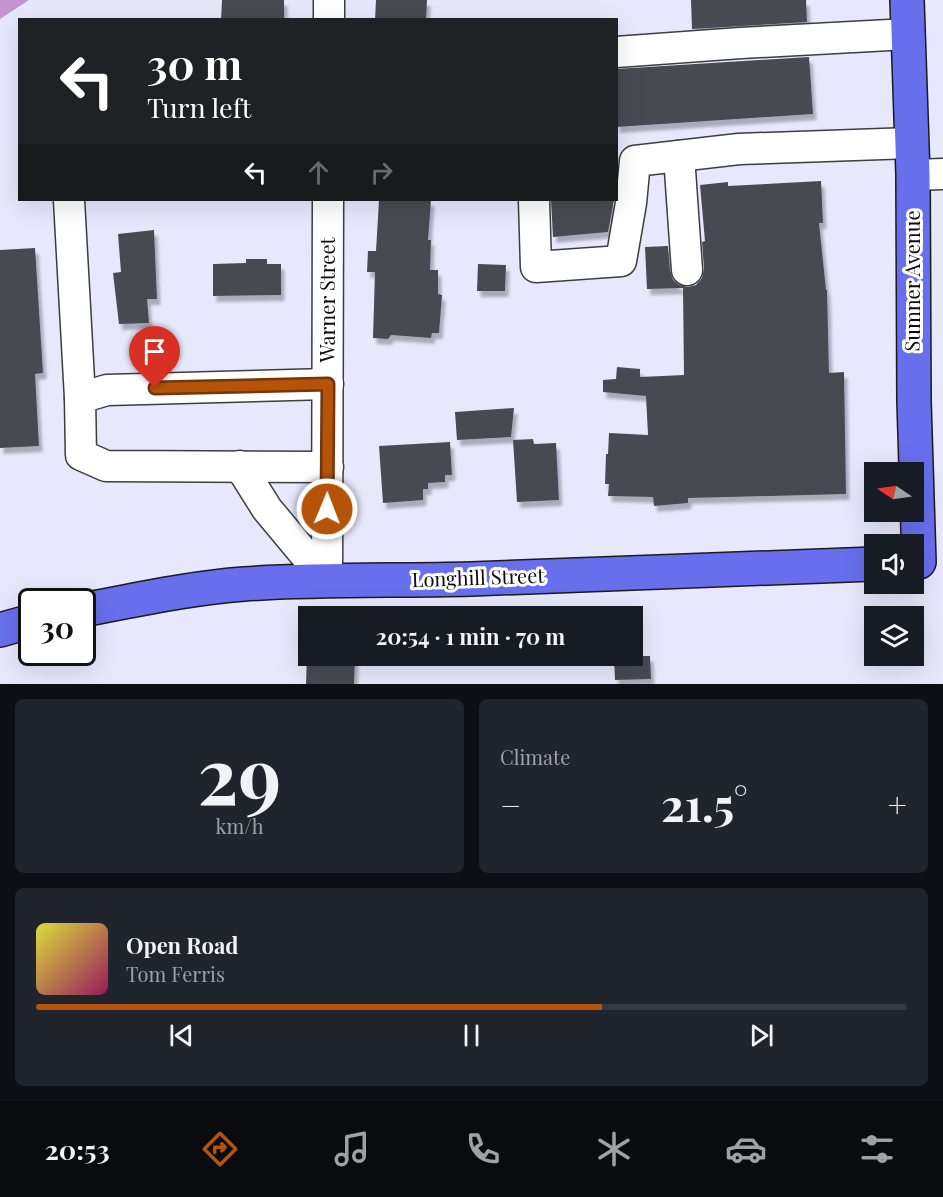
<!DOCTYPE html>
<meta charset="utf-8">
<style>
:root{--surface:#171b24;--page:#20242c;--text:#f1f3f6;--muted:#9ea1a6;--line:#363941;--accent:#b45309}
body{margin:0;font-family:"Playfair Display",serif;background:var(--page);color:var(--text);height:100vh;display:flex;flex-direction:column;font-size:22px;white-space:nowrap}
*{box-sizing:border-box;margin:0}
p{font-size:20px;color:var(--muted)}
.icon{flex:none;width:33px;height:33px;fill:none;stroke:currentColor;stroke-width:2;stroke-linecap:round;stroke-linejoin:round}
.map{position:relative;height:684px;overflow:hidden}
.side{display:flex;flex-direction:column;gap:15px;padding:15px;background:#0d0f14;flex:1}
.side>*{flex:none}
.guide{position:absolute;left:18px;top:18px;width:600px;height:183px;border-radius:0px;box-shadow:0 6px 24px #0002;background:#202124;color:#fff;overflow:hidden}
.needle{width:39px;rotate:283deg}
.controls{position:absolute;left:864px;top:462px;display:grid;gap:12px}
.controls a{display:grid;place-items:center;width:60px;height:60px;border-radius:0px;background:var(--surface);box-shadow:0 6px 24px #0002;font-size:30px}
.speed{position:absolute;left:18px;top:588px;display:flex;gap:12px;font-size:30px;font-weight:700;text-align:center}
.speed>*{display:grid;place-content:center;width:78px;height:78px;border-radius:50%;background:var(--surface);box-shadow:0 6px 24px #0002;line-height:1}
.speed .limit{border:3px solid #111;border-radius:9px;background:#fff;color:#111}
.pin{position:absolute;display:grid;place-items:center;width:51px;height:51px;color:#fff;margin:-62px -26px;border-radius:50% 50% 50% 0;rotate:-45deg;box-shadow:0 0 6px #0007}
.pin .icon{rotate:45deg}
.me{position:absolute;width:66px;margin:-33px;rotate:1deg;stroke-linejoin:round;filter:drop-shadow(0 0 4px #0008)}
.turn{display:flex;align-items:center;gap:21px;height:126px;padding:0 30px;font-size:27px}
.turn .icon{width:78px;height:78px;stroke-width:2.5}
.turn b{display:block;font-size:42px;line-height:51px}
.lanes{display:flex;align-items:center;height:57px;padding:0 30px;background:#0003;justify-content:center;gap:30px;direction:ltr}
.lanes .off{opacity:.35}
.big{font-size:45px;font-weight:700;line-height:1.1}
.side .card{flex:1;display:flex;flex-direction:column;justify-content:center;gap:9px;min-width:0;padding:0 21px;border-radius:9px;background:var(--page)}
.side .dial{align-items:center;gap:0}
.dial b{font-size:78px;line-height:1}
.song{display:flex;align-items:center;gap:18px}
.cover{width:72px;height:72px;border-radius:9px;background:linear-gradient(135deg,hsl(60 70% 55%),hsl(330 70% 35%))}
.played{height:6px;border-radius:3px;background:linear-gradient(90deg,var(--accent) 65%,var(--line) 65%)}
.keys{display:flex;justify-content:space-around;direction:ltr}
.heat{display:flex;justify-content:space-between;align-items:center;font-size:33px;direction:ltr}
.side .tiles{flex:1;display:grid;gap:15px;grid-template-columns:1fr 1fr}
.card:last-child{grid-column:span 2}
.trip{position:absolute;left:298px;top:606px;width:345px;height:60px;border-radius:0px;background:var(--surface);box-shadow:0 6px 24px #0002;font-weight:700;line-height:60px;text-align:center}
.menu{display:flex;height:96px;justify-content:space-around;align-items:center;background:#090b0e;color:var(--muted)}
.menu .icon{width:42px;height:42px}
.menu .on{color:var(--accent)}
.menu b{font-size:27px;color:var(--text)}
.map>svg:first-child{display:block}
.forest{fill:#c396d3}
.building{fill:#474b51;filter:url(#shadow)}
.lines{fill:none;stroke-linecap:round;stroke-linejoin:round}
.minor-casing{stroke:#3d3d3d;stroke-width:33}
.major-casing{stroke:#1b1b1b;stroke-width:36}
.minor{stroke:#fff;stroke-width:30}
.major{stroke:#686fed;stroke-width:33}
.route-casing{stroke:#753606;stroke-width:15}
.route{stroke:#b45309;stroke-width:10}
.labels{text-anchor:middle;stroke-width:6;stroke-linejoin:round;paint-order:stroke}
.street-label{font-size:20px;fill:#0a0a0a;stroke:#fff}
</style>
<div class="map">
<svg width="943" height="684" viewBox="0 0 943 684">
<defs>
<filter id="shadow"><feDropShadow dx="3.5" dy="6" stdDeviation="1.5" flood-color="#0004"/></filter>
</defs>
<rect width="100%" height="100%" fill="#e8e8fd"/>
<polygon class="forest" points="0,0 29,0 0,19"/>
<g class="building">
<polygon points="222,0 284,0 284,20 221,20"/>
<polygon points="376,0 427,0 426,20 375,20"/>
<polygon points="691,0 806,0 807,22 692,29"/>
<polygon points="809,57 813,114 616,127 616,69"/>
<polygon points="821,181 823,223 819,223 826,290 827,290 829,373 844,372 846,494 688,498 688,503 654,506 653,497 608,496 609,484 605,484 606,454 608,454 609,433 648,435 646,396 603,392 603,380 616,379 617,367 640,369 640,377 684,375 683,288 647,289 645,247 668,246 670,271 673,280 679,285 688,287 696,285 702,278 704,269 702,242 705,241 700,185 728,182 728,186"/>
<polygon points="379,200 431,200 428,240 431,240 430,270 438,270 438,294 442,295 439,333 432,333 431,338 391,335 388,339 373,338 375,272 367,272 368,251 376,251"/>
<polygon points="551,200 614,200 608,232 553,237"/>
<polygon points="154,230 157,299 147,299 149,323 119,324 113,273 121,272 118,234"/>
<polygon points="35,248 43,373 35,374 39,446 0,448 0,250"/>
<polygon points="246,259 267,259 267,264 281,264 281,295 213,296 213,264 246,263"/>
<polygon points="478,264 506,265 505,291 477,291"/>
<polygon points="514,408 511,437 457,440 455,412"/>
<polygon points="533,439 534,444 556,443 559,500 517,502 513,440"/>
<polygon points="450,442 452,475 445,475 445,482 428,483 428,489 423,489 423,500 383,503 379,446"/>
<polygon points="307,656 355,656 354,684 306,684"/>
<polygon points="614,656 650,656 651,679 615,680"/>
</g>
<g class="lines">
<defs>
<g id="minor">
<polyline points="329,20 329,0"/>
<polyline points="616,52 741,43 908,34"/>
<polyline points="679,156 687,270"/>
<polyline points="913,175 943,174"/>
<polyline points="69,200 80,398"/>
<polyline points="534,200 536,267 621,261 631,203 635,161 739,149 911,143"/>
<polyline points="240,466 267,509 327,581"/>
<polyline points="328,467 106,466 81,455 80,398 107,390 328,384"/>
<polyline points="327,581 328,200"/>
</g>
<g id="major">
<polyline points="907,0 913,175 914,401 919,562"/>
<path d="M82 610C136 600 190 588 244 584 319 579 395 581 471 579 605 574 740 569 874 564"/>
<polyline points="0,630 32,621"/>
</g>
</defs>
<use href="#minor" class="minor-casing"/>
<use href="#major" class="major-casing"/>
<use href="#minor" class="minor"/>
<use href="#major" class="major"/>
</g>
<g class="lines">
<defs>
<polyline id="route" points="155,388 328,384 327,509"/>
</defs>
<use href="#route" class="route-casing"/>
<use href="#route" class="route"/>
</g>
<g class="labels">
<g class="street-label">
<text transform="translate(913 281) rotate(-90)" y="7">Sumner Avenue</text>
<text transform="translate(328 300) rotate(-90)" y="7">Warner Street</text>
<text transform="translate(478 578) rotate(-2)" y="7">Longhill Street</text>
</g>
</g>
</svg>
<div class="controls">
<a><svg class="needle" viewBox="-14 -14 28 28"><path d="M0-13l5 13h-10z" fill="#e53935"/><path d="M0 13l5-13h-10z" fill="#9ea1a6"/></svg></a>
<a><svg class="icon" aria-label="sound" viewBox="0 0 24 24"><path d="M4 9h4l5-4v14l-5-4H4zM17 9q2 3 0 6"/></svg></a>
<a><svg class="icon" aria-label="layers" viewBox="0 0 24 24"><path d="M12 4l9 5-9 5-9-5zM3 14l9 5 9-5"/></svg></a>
</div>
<div class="speed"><div class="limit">30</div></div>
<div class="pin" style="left:155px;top:388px;background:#d93025"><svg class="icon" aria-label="arrive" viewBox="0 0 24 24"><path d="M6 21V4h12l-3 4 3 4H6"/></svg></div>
<svg class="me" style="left:327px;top:509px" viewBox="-20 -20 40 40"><circle r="17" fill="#b45309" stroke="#fff" stroke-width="3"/><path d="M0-11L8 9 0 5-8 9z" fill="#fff"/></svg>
<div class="trip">20:54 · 1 min · 70 m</div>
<div class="guide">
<div class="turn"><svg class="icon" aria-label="left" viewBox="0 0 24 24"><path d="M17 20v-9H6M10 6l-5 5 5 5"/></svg><div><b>30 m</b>Turn left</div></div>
<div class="lanes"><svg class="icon" aria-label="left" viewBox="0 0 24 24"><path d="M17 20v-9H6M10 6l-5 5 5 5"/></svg><svg class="icon off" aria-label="ahead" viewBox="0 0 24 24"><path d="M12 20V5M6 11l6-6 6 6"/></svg><svg class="icon off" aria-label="right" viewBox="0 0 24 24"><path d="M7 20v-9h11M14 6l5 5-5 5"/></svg></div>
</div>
</div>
<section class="side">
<div class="tiles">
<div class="card dial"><b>29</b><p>km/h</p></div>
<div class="card"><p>Climate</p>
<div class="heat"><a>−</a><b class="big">21.5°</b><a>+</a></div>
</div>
<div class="card">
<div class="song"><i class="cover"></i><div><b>Open Road</b><p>Tom Ferris</p></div></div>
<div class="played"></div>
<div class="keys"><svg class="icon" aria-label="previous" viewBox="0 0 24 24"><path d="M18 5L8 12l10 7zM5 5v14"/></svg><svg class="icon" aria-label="pause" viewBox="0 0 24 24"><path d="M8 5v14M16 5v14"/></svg><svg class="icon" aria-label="next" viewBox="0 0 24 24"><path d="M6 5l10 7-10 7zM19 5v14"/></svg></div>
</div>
</div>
</section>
<nav class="menu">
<b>20:53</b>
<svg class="icon on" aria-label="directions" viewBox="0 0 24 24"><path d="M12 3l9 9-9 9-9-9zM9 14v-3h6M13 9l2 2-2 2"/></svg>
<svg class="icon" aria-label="music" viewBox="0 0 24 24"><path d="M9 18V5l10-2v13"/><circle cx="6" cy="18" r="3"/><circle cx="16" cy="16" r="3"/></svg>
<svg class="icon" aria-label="phone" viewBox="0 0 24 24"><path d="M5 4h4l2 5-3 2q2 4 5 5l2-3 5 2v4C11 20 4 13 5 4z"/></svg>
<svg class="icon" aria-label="climate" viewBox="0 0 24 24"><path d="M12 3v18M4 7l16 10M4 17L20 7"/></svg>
<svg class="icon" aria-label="car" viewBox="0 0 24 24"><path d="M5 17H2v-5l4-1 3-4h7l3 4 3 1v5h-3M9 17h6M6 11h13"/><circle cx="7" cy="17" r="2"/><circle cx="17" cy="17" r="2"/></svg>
<svg class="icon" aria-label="filters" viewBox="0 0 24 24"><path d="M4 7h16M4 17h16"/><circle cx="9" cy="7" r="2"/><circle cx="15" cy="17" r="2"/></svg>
</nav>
